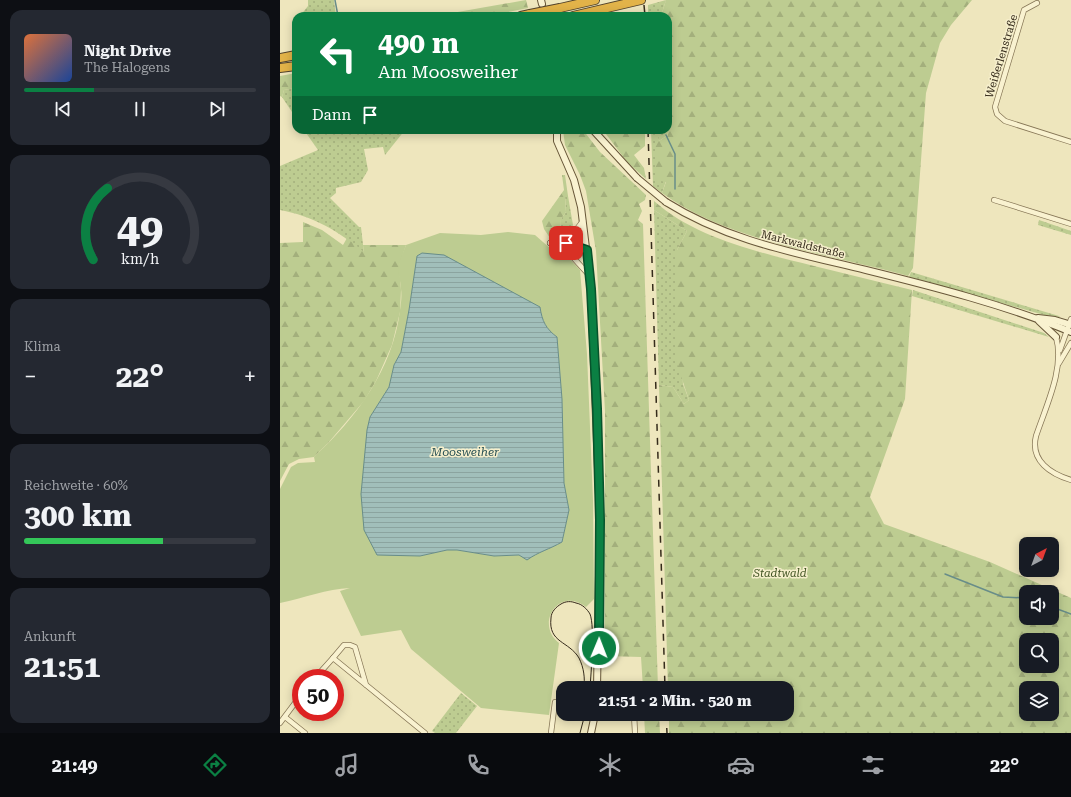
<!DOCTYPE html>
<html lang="de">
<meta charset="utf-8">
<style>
:root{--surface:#171b24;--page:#242831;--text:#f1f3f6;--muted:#9ea1a6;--line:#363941;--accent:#0b8043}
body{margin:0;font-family:"Roboto Serif",serif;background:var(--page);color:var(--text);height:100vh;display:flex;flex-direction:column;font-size:15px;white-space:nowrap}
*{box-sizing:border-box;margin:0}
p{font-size:13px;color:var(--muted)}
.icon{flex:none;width:22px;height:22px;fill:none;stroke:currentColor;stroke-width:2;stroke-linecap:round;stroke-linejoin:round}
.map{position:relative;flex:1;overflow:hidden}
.details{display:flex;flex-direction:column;gap:10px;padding:10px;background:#0d0f14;width:280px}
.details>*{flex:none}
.top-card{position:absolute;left:12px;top:12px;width:380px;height:122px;border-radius:12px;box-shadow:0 2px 10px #0003;background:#0b8043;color:#fff;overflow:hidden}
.needle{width:26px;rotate:41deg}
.fabs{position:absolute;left:739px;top:537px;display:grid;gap:8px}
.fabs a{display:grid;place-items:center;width:40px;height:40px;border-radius:8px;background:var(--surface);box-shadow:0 2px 10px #0003;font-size:20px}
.speed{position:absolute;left:12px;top:669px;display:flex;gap:8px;font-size:20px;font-weight:700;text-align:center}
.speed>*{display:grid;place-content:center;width:52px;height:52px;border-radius:50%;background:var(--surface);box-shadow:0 2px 10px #0003;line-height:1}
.speed .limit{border:6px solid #d22;background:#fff;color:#111}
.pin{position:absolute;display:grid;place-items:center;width:34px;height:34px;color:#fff;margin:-17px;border-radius:8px;box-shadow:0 2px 6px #0006}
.me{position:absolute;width:44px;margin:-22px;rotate:1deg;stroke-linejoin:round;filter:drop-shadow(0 0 3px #0008)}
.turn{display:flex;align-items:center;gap:14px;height:84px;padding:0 20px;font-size:18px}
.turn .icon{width:52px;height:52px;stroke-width:2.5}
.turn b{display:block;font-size:28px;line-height:34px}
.then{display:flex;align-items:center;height:38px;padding:0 20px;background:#0003;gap:8px;font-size:15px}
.big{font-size:30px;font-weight:700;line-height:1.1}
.details .card{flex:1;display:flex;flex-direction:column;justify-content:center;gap:6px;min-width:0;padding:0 14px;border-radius:12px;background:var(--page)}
.details .dial{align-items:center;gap:0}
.dial svg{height:104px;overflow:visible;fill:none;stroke:var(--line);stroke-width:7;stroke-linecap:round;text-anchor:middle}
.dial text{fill:var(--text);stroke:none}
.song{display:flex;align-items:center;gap:12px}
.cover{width:48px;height:48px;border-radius:6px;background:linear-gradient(135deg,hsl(20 70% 55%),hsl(220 70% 35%))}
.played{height:4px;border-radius:2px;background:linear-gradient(90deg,var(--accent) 30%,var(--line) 30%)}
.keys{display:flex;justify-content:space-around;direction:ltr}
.heat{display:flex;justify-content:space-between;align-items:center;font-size:22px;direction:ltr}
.charge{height:6px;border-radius:3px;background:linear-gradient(90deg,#34c759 60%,var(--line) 0)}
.trip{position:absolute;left:276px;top:681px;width:238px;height:40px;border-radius:12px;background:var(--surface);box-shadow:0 2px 10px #0003;font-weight:700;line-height:40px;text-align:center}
.dock{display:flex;height:64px;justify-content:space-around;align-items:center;background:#090b0e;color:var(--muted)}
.dock .icon{width:28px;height:28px}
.dock .selected{color:var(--accent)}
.dock b{font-size:18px;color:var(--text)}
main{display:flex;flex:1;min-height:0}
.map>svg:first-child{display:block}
.grass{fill:url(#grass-dots)}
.forest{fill:url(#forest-firs);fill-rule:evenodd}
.green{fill:#bdcc91;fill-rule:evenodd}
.water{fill:url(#water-rules);stroke:#688d89}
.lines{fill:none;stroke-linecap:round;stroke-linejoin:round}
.stream{stroke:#688d89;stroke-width:1.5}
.minor-casing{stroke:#867656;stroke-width:6}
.secondary-casing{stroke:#685739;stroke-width:8}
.motorway-casing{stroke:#53432b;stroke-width:10}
.minor{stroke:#f9f2d0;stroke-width:4.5}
.secondary{stroke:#f9f2d0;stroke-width:6}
.motorway{stroke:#e2b349;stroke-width:8}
.tram{stroke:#352b1b;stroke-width:1}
.rail{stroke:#352b1b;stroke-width:1.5;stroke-dasharray:7 7;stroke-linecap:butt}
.secondary-bridge-casing{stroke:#685739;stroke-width:8;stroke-linecap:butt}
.motorway-bridge-casing{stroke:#53432b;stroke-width:10;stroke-linecap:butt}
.secondary-bridge{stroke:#f9f2d0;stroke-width:6}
.motorway-bridge{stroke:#e2b349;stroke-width:8}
.route-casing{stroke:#07532c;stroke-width:10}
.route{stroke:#0b8043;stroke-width:7}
.labels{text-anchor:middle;stroke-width:3;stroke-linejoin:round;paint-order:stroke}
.street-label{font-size:11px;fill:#352b1b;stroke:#f6efcc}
.park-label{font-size:11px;font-style:italic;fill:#3f5221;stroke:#f6efcc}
.water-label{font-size:12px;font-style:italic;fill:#2a5255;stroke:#f6efcc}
</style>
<main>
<section class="details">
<div class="card">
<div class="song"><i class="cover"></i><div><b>Night Drive</b><p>The Halogens</p></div></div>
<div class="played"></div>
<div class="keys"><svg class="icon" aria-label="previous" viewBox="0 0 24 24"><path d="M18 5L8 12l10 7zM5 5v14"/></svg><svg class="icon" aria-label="pause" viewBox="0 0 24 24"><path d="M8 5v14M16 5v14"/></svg><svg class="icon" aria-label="next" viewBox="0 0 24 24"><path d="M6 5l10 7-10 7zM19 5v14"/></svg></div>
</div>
<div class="card dial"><svg viewBox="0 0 100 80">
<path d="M14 69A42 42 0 1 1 86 69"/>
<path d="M14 69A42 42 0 0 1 25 14" stroke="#0b8043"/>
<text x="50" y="56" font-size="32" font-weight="700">49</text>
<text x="50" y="72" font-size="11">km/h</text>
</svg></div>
<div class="card"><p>Klima</p>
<div class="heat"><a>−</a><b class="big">22°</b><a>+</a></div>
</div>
<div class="card"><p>Reichweite · 60%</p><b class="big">300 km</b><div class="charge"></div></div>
<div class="card"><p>Ankunft</p><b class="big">21:51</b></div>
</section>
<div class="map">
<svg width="791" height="733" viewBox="0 0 791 733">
<defs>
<pattern id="grass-dots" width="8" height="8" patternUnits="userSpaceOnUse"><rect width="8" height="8" fill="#bdcc91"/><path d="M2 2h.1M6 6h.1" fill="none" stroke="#a3af7c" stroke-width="1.8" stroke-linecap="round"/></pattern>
<pattern id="forest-firs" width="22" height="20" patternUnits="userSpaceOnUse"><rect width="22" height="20" fill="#bdcc91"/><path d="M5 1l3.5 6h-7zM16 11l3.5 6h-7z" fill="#a3af7c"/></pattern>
<pattern id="water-rules" width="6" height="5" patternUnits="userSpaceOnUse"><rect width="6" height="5" fill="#a1bfba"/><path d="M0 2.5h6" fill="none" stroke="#8ba49f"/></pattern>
</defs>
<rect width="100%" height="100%" fill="#eee6bd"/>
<g class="grass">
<polygon points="28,0 54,0 56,16 20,16 28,6"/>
<polygon points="386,0 381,16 368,16 368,5"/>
<polygon points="16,88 16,118 2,97 4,90"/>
<path d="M24 130H125L105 155 103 147 84 149 88 170 81 182 56 188V193L50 198 79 227H81L84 253C59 231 33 216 0 210V166L38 150Z"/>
<polygon points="371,130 386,130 388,135 379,141 375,135 386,181 382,193 373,186"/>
<polygon points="285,196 288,196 293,225 286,238 280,240 281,219 286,212"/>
<polygon points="374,210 407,231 397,250 397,292 403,384 409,400 404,404 393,387 379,385"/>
<polygon points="759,220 791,231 791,235 758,225"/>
<polygon points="631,272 779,316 780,317 764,315 629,277"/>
<polygon points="633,290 764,333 769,337 632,296"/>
<polygon points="181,693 197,706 176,733 155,733 152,731"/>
</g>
<g class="forest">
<polygon points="246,0 248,8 209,16 155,16"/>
<path d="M386 0H692L671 25 660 43 646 93 633 268 628 276C550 254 447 241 382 193L386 182 376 180 375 135H378L379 141 388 135 386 130H388V16H381Z"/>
<polygon points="16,73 16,88 4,90 2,97 0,96 0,76"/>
<polygon points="283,130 303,130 320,152 366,195 365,200 359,204 362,211 358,220 363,224 378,688 363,688 361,657 325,656 325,411 316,251 306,191 300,175 285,145"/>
<polygon points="323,130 365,130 365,146 354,155 364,168 366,179 347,162"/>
<polygon points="282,175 285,175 288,196 285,197 286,212 281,219 280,240 270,238 264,229 262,221 284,190"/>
<path d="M374 201C417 239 479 252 534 266 567 274 599 282 632 290L625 399 590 497 604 524 710 562 791 598V733H389V714H507V688H388L379 385 393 387 404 404 409 400 397 364V250L407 231 374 210ZM746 592H772V618H746ZM746 640H772V666H746ZM746 688H772V714H746Z"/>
<polygon points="23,222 42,230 63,245 67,238 84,252 83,245 126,245 119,266 121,290 120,312 112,345 96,381 84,401 49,442 34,457 19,459 9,464 0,481 0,243 23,242"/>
<polygon points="364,714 379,714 380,733 365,733"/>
</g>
<path class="green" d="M228 232 255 235 279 256 288 257 300 270 307 354 313 500 314 599 306 607C280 586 254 623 279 643L269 715 201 708 131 649 121 630 81 636 60 591 70 588C47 589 24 598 0 603V489L11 467 18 463 35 462 34 457C76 418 113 369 120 310 121 303 122 296 121 289 121 281 117 272 119 265 120 258 124 251 126 245L160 233 201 235ZM137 256 260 307C262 321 266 329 277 337L282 399 284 483 289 510 282 542C270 549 258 552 247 559L239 555 214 556 177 550H167L140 556 121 555 81 494 90 417 109 387 114 365 121 352 129 310Z"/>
<path class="water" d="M142 253 164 255 260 307C262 321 266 329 277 337L282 399 284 483 289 510 282 542C270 549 258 552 247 560L239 555 214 556 177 550H167L140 556 97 555 84 530 81 494 87 430 90 417 109 387 114 365 121 352 129 310 137 256Z"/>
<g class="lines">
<g class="stream">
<polyline points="55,0 58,16"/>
<polyline points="386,135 395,154 395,189"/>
<polyline points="665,574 723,597 746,598"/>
<polyline points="772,607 791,614"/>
</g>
<defs>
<g id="minor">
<polyline points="757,3 744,10 715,107 717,114 725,121 791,142"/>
<polyline points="714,200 791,224"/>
<polyline points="270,243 288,252 307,250"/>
<polyline points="270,243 286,243 307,250"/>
<polyline points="286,243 303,221"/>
<polyline points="288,252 310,276"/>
<path d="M776 337C785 368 766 406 756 436 750 461 771 474 791 480"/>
<polyline points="780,350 791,319"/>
<polyline points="779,363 791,343"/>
<polyline points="35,678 53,658"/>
<polyline points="351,684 351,688"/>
<polyline points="86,685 75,647 70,645 64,645 53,658 145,733"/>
<polyline points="354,714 355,733"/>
<polyline points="5,717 25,733"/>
<polyline points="0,723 21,695"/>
<polyline points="271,733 275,702 283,704"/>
</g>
<g id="secondary">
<polyline points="261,0 262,4"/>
<polyline points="277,130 277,141 294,180 301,207 311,289 320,520 317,688"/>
<polyline points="313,130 357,178"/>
<path d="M386 202C448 241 516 253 586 270 655 287 725 305 791 332"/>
<polyline points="758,318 775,320 791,325"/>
<polyline points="759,321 776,337"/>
<polyline points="311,733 315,714"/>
</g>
<g id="motorway">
<polyline points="280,8 315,0"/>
<polyline points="241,16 250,14"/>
<polyline points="293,16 361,0"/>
<polyline points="0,58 16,55"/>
<polyline points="0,68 16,66"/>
</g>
</defs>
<use href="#minor" class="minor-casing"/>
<use href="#secondary" class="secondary-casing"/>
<use href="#motorway" class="motorway-casing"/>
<use href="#minor" class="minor"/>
<use href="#secondary" class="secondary"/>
<use href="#motorway" class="motorway"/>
<g class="tram">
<path d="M304 688C305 678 304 668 299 658 289 641 268 643 271 618 271 612 276 607 281 604 286 601 291 601 296 603 302 604 307 609 310 614 315 627 311 673 310 688"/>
<polyline points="300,733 305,714"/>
</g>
<g class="rail">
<polyline points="364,5 365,16"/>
<polyline points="368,130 385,688"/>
<polyline points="386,714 387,733"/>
</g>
<defs>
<polyline id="secondary-bridge" points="357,178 386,202"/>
<polyline id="motorway-bridge" points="250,14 280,8"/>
</defs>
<use href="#secondary-bridge" class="secondary-bridge-casing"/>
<use href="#motorway-bridge" class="motorway-bridge-casing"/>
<use href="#secondary-bridge" class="secondary-bridge"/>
<use href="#motorway-bridge" class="motorway-bridge"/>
</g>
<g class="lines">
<defs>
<polyline id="route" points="286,243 307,250 311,289 317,409 320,520 319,648"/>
</defs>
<use href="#route" class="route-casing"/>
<use href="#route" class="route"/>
</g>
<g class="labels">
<g class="street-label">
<text transform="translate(721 56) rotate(-73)" y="4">Weißerlenstraße</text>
<text transform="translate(523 244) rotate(14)" y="4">Markwaldstraße</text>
</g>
<g class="park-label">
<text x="500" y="577">Stadtwald</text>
</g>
<g class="water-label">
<text x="185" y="456">Moosweiher</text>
</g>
</g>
</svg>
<div class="fabs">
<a><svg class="needle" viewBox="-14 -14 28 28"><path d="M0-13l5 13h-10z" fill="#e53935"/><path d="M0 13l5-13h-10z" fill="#9ea1a6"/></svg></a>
<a><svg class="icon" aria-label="sound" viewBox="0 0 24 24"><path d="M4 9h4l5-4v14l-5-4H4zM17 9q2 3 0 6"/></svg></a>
<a><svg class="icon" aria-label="search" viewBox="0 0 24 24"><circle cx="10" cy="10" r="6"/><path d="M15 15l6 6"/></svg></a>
<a><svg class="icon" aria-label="layers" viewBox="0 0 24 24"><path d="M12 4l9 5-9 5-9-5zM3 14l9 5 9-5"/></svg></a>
</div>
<div class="speed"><div class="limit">50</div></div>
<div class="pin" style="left:286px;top:243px;background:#d93025"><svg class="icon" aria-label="arrive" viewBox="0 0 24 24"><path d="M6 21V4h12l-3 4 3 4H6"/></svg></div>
<svg class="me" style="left:319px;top:648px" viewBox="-20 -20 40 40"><circle r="17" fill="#0b8043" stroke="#fff" stroke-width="3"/><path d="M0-11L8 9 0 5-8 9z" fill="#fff"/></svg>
<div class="trip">21:51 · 2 Min. · 520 m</div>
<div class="top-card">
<div class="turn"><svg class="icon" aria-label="left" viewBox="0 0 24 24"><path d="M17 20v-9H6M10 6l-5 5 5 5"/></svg><div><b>490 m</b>Am Moosweiher</div></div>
<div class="then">Dann<svg class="icon" aria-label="arrive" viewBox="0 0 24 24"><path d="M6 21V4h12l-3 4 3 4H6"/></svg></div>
</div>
</div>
</main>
<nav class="dock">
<b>21:49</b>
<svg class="icon selected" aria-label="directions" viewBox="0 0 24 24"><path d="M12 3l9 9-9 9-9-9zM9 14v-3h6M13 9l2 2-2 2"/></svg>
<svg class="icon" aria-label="music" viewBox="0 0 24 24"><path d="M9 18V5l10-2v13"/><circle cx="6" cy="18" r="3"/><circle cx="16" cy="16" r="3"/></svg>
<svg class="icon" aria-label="phone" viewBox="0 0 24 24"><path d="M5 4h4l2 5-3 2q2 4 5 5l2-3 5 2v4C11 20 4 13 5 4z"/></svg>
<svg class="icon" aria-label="climate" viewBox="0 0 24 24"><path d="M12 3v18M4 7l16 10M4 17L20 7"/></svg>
<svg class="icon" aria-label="car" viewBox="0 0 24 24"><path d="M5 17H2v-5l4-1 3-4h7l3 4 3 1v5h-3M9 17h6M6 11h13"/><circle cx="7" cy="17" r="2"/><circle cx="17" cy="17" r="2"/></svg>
<svg class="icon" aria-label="filters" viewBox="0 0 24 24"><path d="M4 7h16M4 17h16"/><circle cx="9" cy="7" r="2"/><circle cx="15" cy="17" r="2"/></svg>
<b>22°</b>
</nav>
